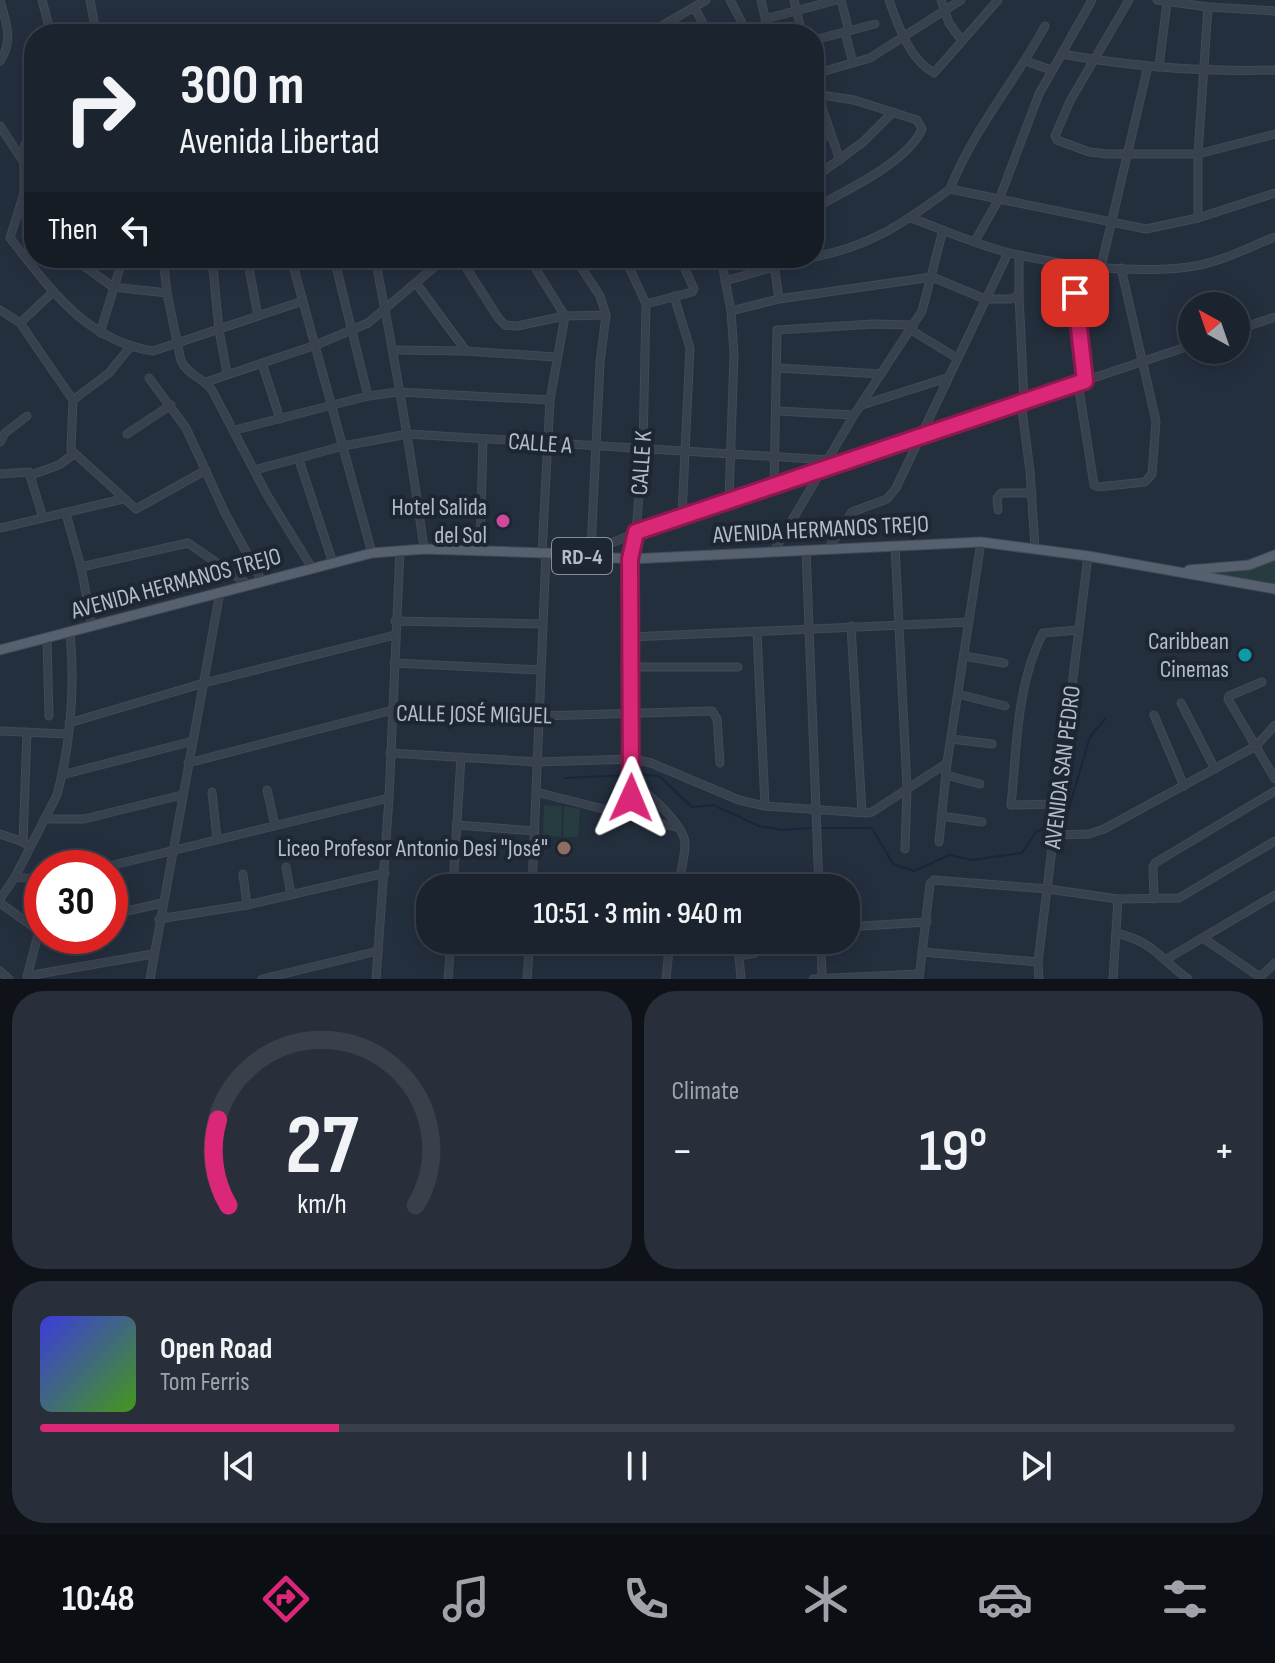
<!DOCTYPE html>
<meta charset="utf-8">
<style>
:root{--surface:#1b232e;--page:#282f3a;--text:#f1f3f6;--muted:#a0a4aa;--line:#39404a;--accent:#db2777}
body{margin:0;font-family:"Sofia Sans Condensed",sans-serif;background:var(--page);color:var(--text);height:100vh;display:flex;flex-direction:column;font-size:30px;white-space:nowrap}
*{box-sizing:border-box;margin:0}
p{font-size:26px;color:var(--muted)}
.icon{flex:none;width:44px;height:44px;fill:none;stroke:currentColor;stroke-width:2;stroke-linecap:round;stroke-linejoin:round}
.map{position:relative;height:979px;overflow:hidden}
.drawer{display:flex;flex-direction:column;gap:12px;padding:12px;background:#0f1319;flex:1}
.drawer>*{flex:none}
.hud{position:absolute;left:24px;top:24px;width:800px;height:244px;border-radius:32px;box-shadow:0 4px 20px #0003,0 0 0 2px var(--line);background:#1b232e;color:var(--text);overflow:hidden}
.needle{width:52px;rotate:320deg}
.tools{position:absolute;left:1178px;top:292px;display:grid;gap:16px}
.tools a{display:grid;place-items:center;width:72px;height:72px;border-radius:50%;background:var(--surface);box-shadow:0 4px 20px #0003,0 0 0 2px var(--line);font-size:40px}
.speed{position:absolute;left:24px;top:850px;display:flex;gap:16px;font-size:40px;font-weight:700;text-align:center}
.speed>*{display:grid;place-content:center;width:104px;height:104px;border-radius:50%;background:var(--surface);box-shadow:0 4px 20px #0003,0 0 0 2px var(--line);line-height:1}
.speed .limit{border:12px solid #d22;background:#fff;color:#111}
.pin{position:absolute;display:grid;place-items:center;width:68px;height:68px;color:#fff;margin:-34px;border-radius:16px;box-shadow:0 4px 12px #0006}
.me{position:absolute;width:88px;margin:-44px;rotate:1deg;stroke-linejoin:round;filter:drop-shadow(0 0 6px #0008)}
.turn{display:flex;align-items:center;gap:28px;height:168px;padding:0 24px;font-size:36px}
.turn .icon{width:104px;height:104px;stroke-width:2.5}
.turn b{display:block;font-size:56px;line-height:68px}
.then{display:flex;align-items:center;height:76px;padding:0 24px;background:#0003;gap:16px;font-size:30px}
.big{font-size:60px;font-weight:600;line-height:1.1}
.drawer .widget{flex:1;display:flex;flex-direction:column;justify-content:center;gap:12px;min-width:0;padding:0 28px;border-radius:32px;background:var(--page)}
.drawer .dial{align-items:center;gap:0}
.dial svg{height:208px;overflow:visible;fill:none;stroke:var(--line);stroke-width:7;stroke-linecap:round;text-anchor:middle}
.dial text{fill:var(--text);stroke:none}
.song{display:flex;align-items:center;gap:24px}
.cover{width:96px;height:96px;border-radius:12px;background:linear-gradient(135deg,hsl(240 70% 55%),hsl(100 70% 35%))}
.played{height:8px;border-radius:4px;background:linear-gradient(90deg,var(--accent) 25%,var(--line) 25%)}
.keys{display:flex;justify-content:space-around;direction:ltr}
.heat{display:flex;justify-content:space-between;align-items:center;font-size:44px;direction:ltr}
.drawer .tiles{flex:1;display:grid;gap:12px;grid-template-columns:1fr 1fr}
.widget:last-child{grid-column:span 2}
.trip{position:absolute;left:416px;top:874px;width:444px;height:80px;border-radius:32px;background:var(--surface);box-shadow:0 4px 20px #0003,0 0 0 2px var(--line);font-weight:600;line-height:80px;text-align:center}
.dock{display:flex;height:128px;justify-content:space-around;align-items:center;background:#0b0e12;color:var(--muted)}
.dock .icon{width:56px;height:56px}
.dock .active{color:var(--accent)}
.dock b{font-size:36px;color:var(--text)}
.map>svg:first-child{display:block}
.green{fill:#263c3f}
.lines{fill:none;stroke-linecap:round;stroke-linejoin:round}
.stream{stroke:#17263c;stroke-width:2}
.minor-casing{stroke:#414a57;stroke-width:9}
.major-casing{stroke:#414a57;stroke-width:11}
.minor{stroke:#38414e;stroke-width:7}
.major{stroke:#56606e;stroke-width:9}
.route-casing{stroke:#8e194d;stroke-width:20}
.route{stroke:#db2777;stroke-width:14}
.hotel-dot{fill:#d1479c;stroke:#1d2633;stroke-width:3}
.culture-dot{fill:#0f9aa8;stroke:#1d2633;stroke-width:3}
.education-dot{fill:#8d6e63;stroke:#1d2633;stroke-width:3}
.labels{text-anchor:middle;stroke-width:8;stroke-linejoin:round;paint-order:stroke}
.shield{fill:#1d2633;stroke:#878f9c;stroke-width:2}
.shield-label{font-size:22px;font-weight:bold;fill:#b4bcc9}
.street-label{font-size:24px;fill:#b4bcc9;stroke:#1d2633}
.poi-label{font-size:24px;fill:#b4bcc9;stroke:#1d2633;text-anchor:end}
</style>
<div class="map">
<svg width="1275" height="979" viewBox="0 0 1275 979">
<rect width="100%" height="100%" fill="#242f3e"/>
<g class="green">
<polygon points="1275,555 1275,589 1174,571 1226,568"/>
<polygon points="544,805 562,806 561,837 543,835"/>
<polygon points="564,806 580,809 578,837 563,837"/>
</g>
<g class="lines">
<g class="stream">
<polyline points="634,774 659,776 692,807 713,805 759,826 783,830 813,828"/>
<polyline points="565,778 628,775"/>
<polyline points="1057,822 1067,815 1090,737 1105,719"/>
<polyline points="819,828 870,828 874,831 893,864 914,871 949,855 972,860 1022,853 1036,832 1052,824"/>
</g>
<defs>
<g id="minor">
<path d="M0 0C6 22 14 41 0 61"/>
<polyline points="42,0 51,34"/>
<polyline points="90,0 95,27 92,34"/>
<polyline points="730,0 748,34"/>
<polyline points="761,0 769,34"/>
<polyline points="794,0 802,34"/>
<polyline points="841,0 849,31"/>
<path d="M889 0C898 25 909 59 934 73L998 0"/>
<polyline points="941,0 949,23 962,41"/>
<polyline points="1129,0 1070,101 1055,136 1057,140 1089,152 1106,154 1198,154 1275,134"/>
<polyline points="1157,0 1208,7 1275,11"/>
<polyline points="694,7 709,34"/>
<polyline points="765,19 837,0"/>
<polyline points="845,32 853,63"/>
<polyline points="648,34 706,0"/>
<polyline points="814,40 875,24"/>
<path d="M1062 54C1133 67 1204 72 1275 70"/>
<polyline points="1026,61 1051,70"/>
<polyline points="1159,67 1167,2"/>
<polyline points="821,72 822,108 840,160"/>
<polyline points="814,74 870,58 961,0"/>
<path d="M34 111 24 149V193L10 238C50 288 84 340 153 351L303 301"/>
<polyline points="0,126 23,161 34,170"/>
<polyline points="814,136 830,136"/>
<polyline points="814,178 863,142 893,112"/>
<path d="M950 189C973 130 1015 82 1045 26"/>
<polyline points="814,190 824,203"/>
<path d="M814 208C845 191 908 162 922 129L917 120 854 100 821 95"/>
<polyline points="19,211 34,224"/>
<path d="M911 218C944 230 977 245 1010 253 1064 266 1133 274 1188 267 1217 264 1247 248 1275 237"/>
<polyline points="1198,218 1198,154 1208,7"/>
<polyline points="975,241 1000,197 1039,94 1092,0"/>
<path d="M814 257C871 246 904 223 950 189L1146 229 1198 218 1275 193"/>
<polyline points="73,258 113,287 167,293"/>
<path d="M163 258 167 293 181 361C188 375 203 378 212 390L267 495 312 568"/>
<polyline points="212,258 219,330 227,373"/>
<polyline points="247,258 258,316"/>
<polyline points="291,258 372,553"/>
<polyline points="334,258 368,396"/>
<path d="M375 258C394 355 411 451 424 549"/>
<polyline points="460,258 499,319 505,325 517,326 565,316 606,315"/>
<polyline points="529,258 565,316 550,400 542,553"/>
<polyline points="575,258 600,296 606,315 600,363 591,549"/>
<polyline points="625,258 646,304 643,449 636,532 630,559 632,781 630,816"/>
<polyline points="721,258 731,311 734,354 729,500"/>
<polyline points="773,258 779,299"/>
<polyline points="774,264 807,258"/>
<polyline points="1072,264 1085,381"/>
<polyline points="1101,267 1148,66"/>
<polyline points="725,281 774,267"/>
<polyline points="416,283 466,351"/>
<polyline points="1019,295 1024,401"/>
<polyline points="674,296 690,348 682,515"/>
<polyline points="646,304 692,292 694,289 680,258"/>
<polyline points="0,310 20,323 73,400 71,450 136,509 206,470"/>
<polyline points="731,311 779,299 932,277 985,299 1011,299 1019,295 1019,255"/>
<polyline points="20,323 52,293"/>
<polyline points="911,330 957,358"/>
<polyline points="1236,330 1275,317"/>
<polyline points="100,333 123,258"/>
<polyline points="393,350 466,351 556,357"/>
<polyline points="262,363 280,419"/>
<polyline points="778,368 881,374"/>
<polyline points="149,378 186,428 225,513 262,581"/>
<polyline points="206,382 316,345 368,323 445,258"/>
<polyline points="1078,383 1094,485 1098,487 1145,482 1152,474 1156,421 1121,268"/>
<polyline points="73,400 109,373 130,347"/>
<polyline points="1021,402 1030,471 1035,548"/>
<polyline points="862,405 947,378"/>
<polyline points="777,411 854,415"/>
<polyline points="235,430 368,396 398,392 550,400"/>
<polyline points="127,434 171,405"/>
<polyline points="0,442 5,433 27,416"/>
<polyline points="299,460 333,563"/>
<polyline points="255,470 343,446 408,434 829,460"/>
<polyline points="0,474 29,472 43,518"/>
<polyline points="31,475 59,465 74,454"/>
<polyline points="774,486 777,330 873,324 914,325"/>
<polyline points="998,510 997,498 1001,493 1032,493"/>
<polyline points="66,514 81,567 92,626"/>
<polyline points="0,528 123,499"/>
<polyline points="895,545 907,788 905,849"/>
<polyline points="806,549 819,888"/>
<polyline points="828,549 852,512 887,499 896,488 1008,253"/>
<polyline points="480,551 483,440"/>
<polyline points="774,551 854,415 922,311 943,230"/>
<polyline points="578,556 682,515 1192,345"/>
<polyline points="81,567 188,543 249,585"/>
<polyline points="395,621 543,624"/>
<polyline points="851,626 862,812"/>
<polyline points="757,632 765,806"/>
<polyline points="631,637 969,622"/>
<polyline points="47,638 49,716"/>
<polyline points="964,656 1004,663"/>
<polyline points="394,663 541,670"/>
<polyline points="632,667 738,667"/>
<polyline points="1262,682 1229,696 1228,699 1275,779"/>
<polyline points="958,694 1005,706"/>
<polyline points="1181,703 1215,769"/>
<polyline points="1154,715 1184,786"/>
<polyline points="69,723 204,683 395,635"/>
<polyline points="0,731 67,734"/>
<polyline points="27,732 23,842 30,846"/>
<polyline points="951,739 992,744"/>
<polyline points="390,753 537,762 632,759 651,763 739,800 765,806 866,813 872,812 947,763"/>
<polyline points="188,763 393,710 540,716 712,711 717,719 720,763"/>
<polyline points="62,775 193,741"/>
<polyline points="946,775 980,784"/>
<path d="M632 781C647 793 685 824 685 844 685 858 680 874 678 888"/>
<polyline points="267,790 275,825"/>
<polyline points="212,792 217,839"/>
<polyline points="536,792 679,828"/>
<path d="M1056 804 1011 805C1017 748 1016 685 1043 633L1078 630"/>
<polyline points="941,816 982,822"/>
<polyline points="44,819 84,819 182,795"/>
<polyline points="456,825 535,831"/>
<polyline points="0,834 23,842"/>
<polyline points="1054,835 1089,834 1104,829 1256,746 1275,725"/>
<polyline points="939,842 947,763 981,542"/>
<polyline points="286,867 291,895"/>
<polyline points="101,868 389,798"/>
<polyline points="243,874 247,905"/>
<polyline points="15,877 42,880"/>
<polyline points="453,888 461,757"/>
<polyline points="532,888 546,553"/>
<path d="M0 899 15 877 57 795C71 742 75 686 70 632"/>
<polyline points="1154,899 1153,867 1155,863 1275,791"/>
<polyline points="0,903 39,931 42,930"/>
<polyline points="110,915 162,903"/>
<polyline points="159,919 247,905 385,873"/>
<polyline points="846,927 927,922"/>
<path d="M1116 933C1154 942 1159 958 1188 979"/>
<polyline points="1203,938 1260,977"/>
<polyline points="821,940 822,979"/>
<polyline points="922,952 1038,962"/>
<polyline points="1165,960 1275,895"/>
<polyline points="0,971 9,979"/>
<polyline points="27,976 153,954"/>
<polyline points="27,977 39,931"/>
<polyline points="1259,978 1275,963"/>
<polyline points="150,979 220,592"/>
<polyline points="262,979 378,951"/>
<polyline points="376,979 389,798 400,550"/>
<polyline points="448,979 451,940"/>
<polyline points="527,979 530,940"/>
<polyline points="666,979 670,940"/>
<polyline points="741,979 739,956 755,953"/>
<polyline points="813,979 919,974"/>
<polyline points="919,979 930,884 934,880 1048,889 1118,899 1179,898 1275,841"/>
<polyline points="1039,979 1038,962 1088,556"/>
<polyline points="1113,979 1118,899"/>
</g>
<g id="major">
<polyline points="1189,570 1249,565 1275,555"/>
<polyline points="0,650 372,553 424,549 546,553 630,559 981,542 1088,556 1275,589"/>
</g>
</defs>
<use href="#minor" class="minor-casing"/>
<use href="#major" class="major-casing"/>
<use href="#minor" class="minor"/>
<use href="#major" class="major"/>
</g>
<g class="lines">
<defs>
<polyline id="route" points="631,798 630,559 636,532 1085,381 1075,293"/>
</defs>
<use href="#route" class="route-casing"/>
<use href="#route" class="route"/>
</g>
<circle class="hotel-dot" cx="503" cy="521" r="8"/>
<circle class="culture-dot" cx="1245" cy="655" r="8"/>
<circle class="education-dot" cx="564" cy="848" r="8"/>
<g class="labels">
<rect class="shield" x="552" y="538" width="60" height="36" rx="6"/>
<g class="shield-label">
<text x="582" y="564">RD-4</text>
</g>
<g class="street-label">
<text transform="translate(540 443) rotate(4)" y="8">CALLE A</text>
<text transform="translate(641 463) rotate(-86)" y="8">CALLE K</text>
<text transform="translate(821 529) rotate(-3)" y="8">AVENIDA HERMANOS TREJO</text>
<text transform="translate(176 583) rotate(-15)" y="8">AVENIDA HERMANOS TREJO</text>
<text transform="translate(474 714) rotate(1)" y="8">CALLE JOSÉ MIGUEL</text>
<text transform="translate(1062 767) rotate(-83)" y="8">AVENIDA SAN PEDRO</text>
</g>
<g class="poi-label">
<text x="487" y="515">Hotel Salida<tspan x="487" dy="28">del Sol</tspan></text>
<text x="1229" y="649">Caribbean<tspan x="1229" dy="28">Cinemas</tspan></text>
<text x="548" y="856">Liceo Profesor Antonio Desi "José"</text>
</g>
</g>
</svg>
<div class="tools">
<a><svg class="needle" viewBox="-14 -14 28 28"><path d="M0-13l5 13h-10z" fill="#e53935"/><path d="M0 13l5-13h-10z" fill="#a0a4aa"/></svg></a>
</div>
<div class="speed"><div class="limit">30</div></div>
<div class="pin" style="left:1075px;top:293px;background:#d93025"><svg class="icon" aria-label="arrive" viewBox="0 0 24 24"><path d="M6 21V4h12l-3 4 3 4H6"/></svg></div>
<svg class="me" style="left:631px;top:798px" viewBox="-20 -20 40 40"><path d="M0-17L14 15 0 8-14 15z" fill="#db2777" stroke="#fff" stroke-width="4"/></svg>
<div class="trip">10:51 · 3 min · 940 m</div>
<div class="hud">
<div class="turn"><svg class="icon" aria-label="right" viewBox="0 0 24 24"><path d="M7 20v-9h11M14 6l5 5-5 5"/></svg><div><b>300 m</b>Avenida Libertad</div></div>
<div class="then">Then<svg class="icon" aria-label="left" viewBox="0 0 24 24"><path d="M17 20v-9H6M10 6l-5 5 5 5"/></svg></div>
</div>
</div>
<section class="drawer">
<div class="tiles">
<div class="widget dial"><svg viewBox="0 0 100 80">
<path d="M14 69A42 42 0 1 1 86 69"/>
<path d="M14 69A42 42 0 0 1 10 36" stroke="#db2777"/>
<text x="50" y="56" font-size="32" font-weight="700">27</text>
<text x="50" y="72" font-size="11">km/h</text>
</svg></div>
<div class="widget"><p>Climate</p>
<div class="heat"><a>−</a><b class="big">19°</b><a>+</a></div>
</div>
<div class="widget">
<div class="song"><i class="cover"></i><div><b>Open Road</b><p>Tom Ferris</p></div></div>
<div class="played"></div>
<div class="keys"><svg class="icon" aria-label="previous" viewBox="0 0 24 24"><path d="M18 5L8 12l10 7zM5 5v14"/></svg><svg class="icon" aria-label="pause" viewBox="0 0 24 24"><path d="M8 5v14M16 5v14"/></svg><svg class="icon" aria-label="next" viewBox="0 0 24 24"><path d="M6 5l10 7-10 7zM19 5v14"/></svg></div>
</div>
</div>
</section>
<nav class="dock">
<b>10:48</b>
<svg class="icon active" aria-label="directions" viewBox="0 0 24 24"><path d="M12 3l9 9-9 9-9-9zM9 14v-3h6M13 9l2 2-2 2"/></svg>
<svg class="icon" aria-label="music" viewBox="0 0 24 24"><path d="M9 18V5l10-2v13"/><circle cx="6" cy="18" r="3"/><circle cx="16" cy="16" r="3"/></svg>
<svg class="icon" aria-label="phone" viewBox="0 0 24 24"><path d="M5 4h4l2 5-3 2q2 4 5 5l2-3 5 2v4C11 20 4 13 5 4z"/></svg>
<svg class="icon" aria-label="climate" viewBox="0 0 24 24"><path d="M12 3v18M4 7l16 10M4 17L20 7"/></svg>
<svg class="icon" aria-label="car" viewBox="0 0 24 24"><path d="M5 17H2v-5l4-1 3-4h7l3 4 3 1v5h-3M9 17h6M6 11h13"/><circle cx="7" cy="17" r="2"/><circle cx="17" cy="17" r="2"/></svg>
<svg class="icon" aria-label="filters" viewBox="0 0 24 24"><path d="M4 7h16M4 17h16"/><circle cx="9" cy="7" r="2"/><circle cx="15" cy="17" r="2"/></svg>
</nav>
